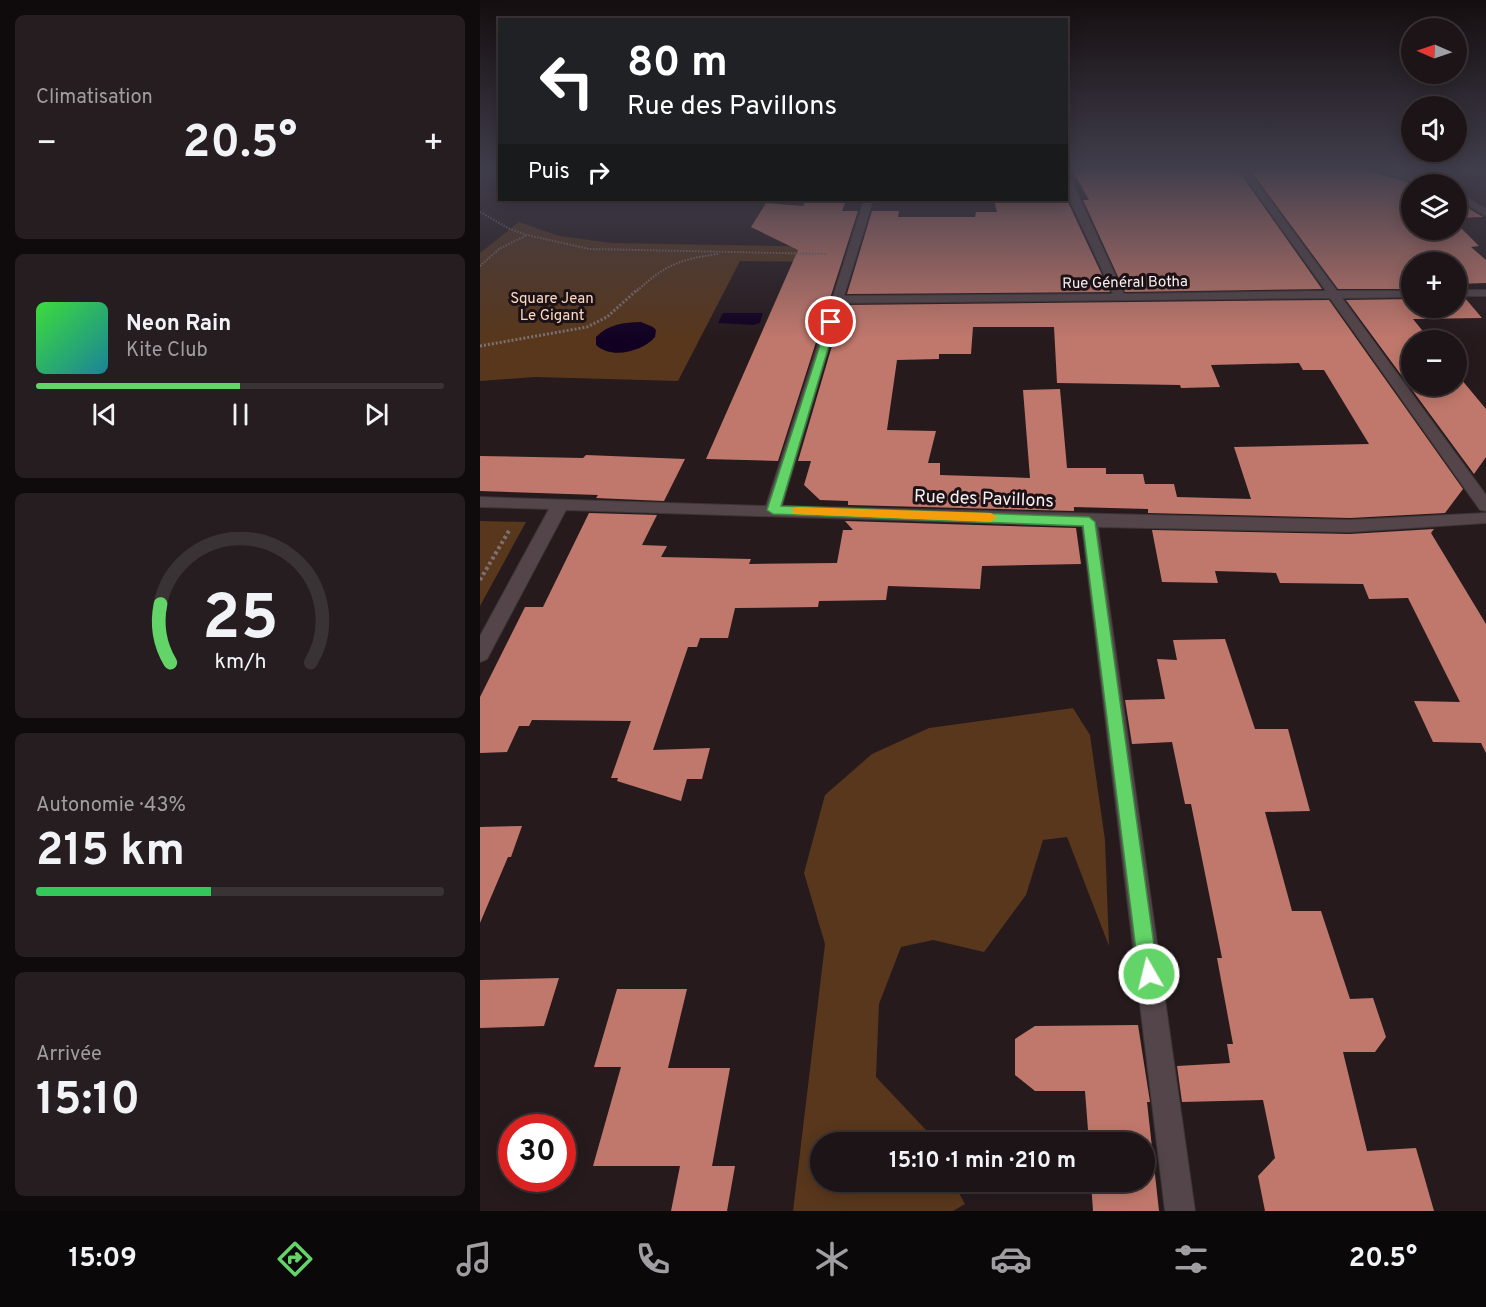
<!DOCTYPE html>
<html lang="fr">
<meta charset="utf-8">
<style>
:root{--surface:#1c1416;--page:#251d1f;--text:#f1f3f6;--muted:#a09ea1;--line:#3a3335;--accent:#63d468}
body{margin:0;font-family:Overpass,sans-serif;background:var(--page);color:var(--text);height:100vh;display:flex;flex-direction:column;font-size:22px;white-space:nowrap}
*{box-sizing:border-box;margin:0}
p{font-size:20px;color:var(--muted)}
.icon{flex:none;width:33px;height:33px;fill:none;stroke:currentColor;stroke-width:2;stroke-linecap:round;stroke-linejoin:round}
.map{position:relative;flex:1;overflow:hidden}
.drawer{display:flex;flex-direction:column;gap:15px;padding:15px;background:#0f0b0c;width:480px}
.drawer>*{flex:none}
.hud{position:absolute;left:18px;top:18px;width:570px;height:183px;border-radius:0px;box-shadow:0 3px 15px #0003,0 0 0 2px var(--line);background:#202124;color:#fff;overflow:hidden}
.needle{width:39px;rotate:272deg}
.controls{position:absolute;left:921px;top:18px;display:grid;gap:12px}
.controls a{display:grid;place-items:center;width:66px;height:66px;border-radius:50%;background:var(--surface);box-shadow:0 3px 15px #0003,0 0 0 2px var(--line);font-size:30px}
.speed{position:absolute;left:18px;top:1114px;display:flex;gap:12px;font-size:30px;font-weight:700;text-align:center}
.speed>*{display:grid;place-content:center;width:78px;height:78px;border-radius:50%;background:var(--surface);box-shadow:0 3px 15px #0003,0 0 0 2px var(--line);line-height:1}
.speed .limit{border:9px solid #d22;background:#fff;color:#111}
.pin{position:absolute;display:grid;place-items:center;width:51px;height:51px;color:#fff;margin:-26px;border:3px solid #fff;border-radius:50%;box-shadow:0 2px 6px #0007}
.me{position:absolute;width:66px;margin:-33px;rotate:352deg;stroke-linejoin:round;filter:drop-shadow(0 0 4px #0008)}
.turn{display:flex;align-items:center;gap:21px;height:126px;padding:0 30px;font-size:27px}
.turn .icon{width:78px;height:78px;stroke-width:2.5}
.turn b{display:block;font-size:42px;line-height:51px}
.then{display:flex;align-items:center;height:57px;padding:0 30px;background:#0003;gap:12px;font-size:22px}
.big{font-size:45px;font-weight:700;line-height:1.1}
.drawer .tile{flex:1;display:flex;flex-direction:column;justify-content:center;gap:9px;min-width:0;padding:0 21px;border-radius:9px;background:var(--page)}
.drawer .dial{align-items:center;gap:0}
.dial svg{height:156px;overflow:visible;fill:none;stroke:var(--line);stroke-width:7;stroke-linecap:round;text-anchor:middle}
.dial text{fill:var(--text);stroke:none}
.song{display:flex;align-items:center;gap:18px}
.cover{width:72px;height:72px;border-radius:9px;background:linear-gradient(135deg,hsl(120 70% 55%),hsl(190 70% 35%))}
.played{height:6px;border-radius:3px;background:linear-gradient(90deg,var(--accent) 50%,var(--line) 50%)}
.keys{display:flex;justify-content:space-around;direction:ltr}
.heat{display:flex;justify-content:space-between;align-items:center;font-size:33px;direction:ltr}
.charge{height:9px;border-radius:4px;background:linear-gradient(90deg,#34c759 43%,var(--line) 0)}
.trip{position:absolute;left:330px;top:1132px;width:345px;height:60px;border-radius:30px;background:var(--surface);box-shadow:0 3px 15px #0003,0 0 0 2px var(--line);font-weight:700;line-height:60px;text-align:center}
.menu{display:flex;height:96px;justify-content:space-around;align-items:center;background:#0b0809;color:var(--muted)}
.menu .icon{width:42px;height:42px}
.menu .current{color:var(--accent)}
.menu b{font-size:27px;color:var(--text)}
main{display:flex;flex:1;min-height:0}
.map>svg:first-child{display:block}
.green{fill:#58371c}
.water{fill:#102}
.building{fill:#c1786c;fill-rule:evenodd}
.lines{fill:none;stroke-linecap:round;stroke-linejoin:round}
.minor-casing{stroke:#3c3436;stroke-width:2}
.path-far2{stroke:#7c7174;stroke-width:2;stroke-dasharray:1.5 1.5;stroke-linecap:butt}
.path-far1{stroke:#7c7174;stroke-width:3;stroke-dasharray:2 2;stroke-linecap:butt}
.path{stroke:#7c7174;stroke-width:4;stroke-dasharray:3 3;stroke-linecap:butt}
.minor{fill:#534549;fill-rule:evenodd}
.route{fill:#63d468;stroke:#408a44;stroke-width:1.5}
.slow{fill:#f59e0b}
.labels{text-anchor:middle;stroke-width:6;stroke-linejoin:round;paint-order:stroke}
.far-street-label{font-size:15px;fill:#f6eef0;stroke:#1c1114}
.far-park-label{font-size:15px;fill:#fbdac1;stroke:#1c1114}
.street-label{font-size:18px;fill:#f6eef0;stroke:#1c1114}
</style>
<main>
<section class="drawer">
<div class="tile"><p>Climatisation</p>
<div class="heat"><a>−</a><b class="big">20.5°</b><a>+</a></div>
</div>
<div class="tile">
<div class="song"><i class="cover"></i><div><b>Neon Rain</b><p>Kite Club</p></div></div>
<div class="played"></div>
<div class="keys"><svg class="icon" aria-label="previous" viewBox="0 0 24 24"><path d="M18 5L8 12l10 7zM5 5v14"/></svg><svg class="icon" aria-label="pause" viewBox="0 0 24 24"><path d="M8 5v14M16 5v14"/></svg><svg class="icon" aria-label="next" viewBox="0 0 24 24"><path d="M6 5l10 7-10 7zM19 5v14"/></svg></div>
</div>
<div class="tile dial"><svg viewBox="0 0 100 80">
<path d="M14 69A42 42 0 1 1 86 69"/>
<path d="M14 69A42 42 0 0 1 9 39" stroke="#63d468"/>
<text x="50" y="56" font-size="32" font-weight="700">25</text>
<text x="50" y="72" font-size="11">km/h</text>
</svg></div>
<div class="tile"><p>Autonomie · 43%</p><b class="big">215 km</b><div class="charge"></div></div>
<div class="tile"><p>Arrivée</p><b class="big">15:10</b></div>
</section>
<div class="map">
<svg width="1006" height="1211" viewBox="0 0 1006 1211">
<rect width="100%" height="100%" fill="#261a1d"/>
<g class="green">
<polygon points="39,222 79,236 132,243 360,247 354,262 260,261 198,381 55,377 0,381 0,253"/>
<polygon points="0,521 46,522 0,606"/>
<polygon points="593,708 610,735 625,840 629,946 587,837 563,840 546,895 504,952 453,940 421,947 399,1004 396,1077 447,1131 453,1143 340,1143 340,1182 473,1182 485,1204 473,1211 313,1211 345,944 324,873 345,795 392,754 449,728"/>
</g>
<g class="water">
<polygon points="243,313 283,313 280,323 273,325 238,323"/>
<path d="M161 322 173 327 176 330 175 337C163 351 132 360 116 345V337C127 325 144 322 161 322Z"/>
</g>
<g class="building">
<polygon points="623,170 758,170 842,289 645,292 603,200 609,200 593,171"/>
<polygon points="770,170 887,170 933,184 932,230 976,230 976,223 999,246 991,247 1006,260 1006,283 976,284 976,262 932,262 932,289 858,289"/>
<polygon points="326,200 366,200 362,211 378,211 298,461 226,459 318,250 271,227 286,203 323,206"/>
<polygon points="514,200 587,200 630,292 367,294 392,211 419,211 418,217 495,217 496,212 517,212"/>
<polygon points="976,201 1003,217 976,218"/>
<polygon points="976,298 985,298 1002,318 933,319 950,340 932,340 932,386 976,386 976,373 1006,409 1006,457 994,474 866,300 932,299 932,308 976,308"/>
<path d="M849 300 983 489 965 513 870 518 668 513V509L594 507V511L368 505V501L340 500 324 485 331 461H318L364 305ZM493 327H574L577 383 700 385 701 388 740 387 731 365 819 363 823 370H844L889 444 754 447 771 499 697 497 694 484H665L663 474H626V468H587L580 389 543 390 550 478 460 475V463H448L456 431 407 430 417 360 459 359V354H491Z"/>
<polygon points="106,455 205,459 184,501 116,498 118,495 0,491 0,456 103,458"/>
<polygon points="109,513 177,515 162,545 187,546 181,557 271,559 269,564 357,563 363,530 373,530 365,521 596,528 601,564 502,566 500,589 408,586 406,600 339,601 338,607 255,608 248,638 220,638 217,647 208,647 173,750 230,748 222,779 207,779 201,801 137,781 138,778 131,778 151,721 52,720 49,726 39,726 27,752 0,753 0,697 45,607 63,607"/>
<polygon points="954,529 951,533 1006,624 1006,753 1001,743 953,742 934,701 980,702 928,598 889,599 883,584 800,583 796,573 735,571 738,583 682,582 672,530 870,534"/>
<polygon points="745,639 775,729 808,729 830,811 785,812 812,911 841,911 870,999 893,998 906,1037 895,1052 863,1052 887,1151 936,1148 954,1211 785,1211 778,1176 795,1158 783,1100 702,1102 697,1066 750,1063 747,1044 753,1044 737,958 742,958 711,804 705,804 692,742 652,744 645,700 685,699 677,659 697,660 693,640"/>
<polygon points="42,826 31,857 28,857 0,923 0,827"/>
<polygon points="79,978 64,1026 0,1028 0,980"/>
<polygon points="137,989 207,989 188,1068 250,1068 232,1166 255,1166 247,1211 191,1211 200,1166 113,1166 141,1067 114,1067"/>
<polygon points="658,1025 670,1102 667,1102 679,1211 613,1211 611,1182 664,1182 664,1143 609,1143 605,1091 555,1091 535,1075 535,1039 555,1026"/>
</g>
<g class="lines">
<defs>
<g id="minor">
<polygon points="760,170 768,170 857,291 932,291 932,297 862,298 1006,495 1006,511 1000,510 850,298 362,303 302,506 870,520 1006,513 1006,523 870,532 618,527 715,1211 685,1211 602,526 86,510 7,659 0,662 0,636 69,509 0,507 0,497 286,506 384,200 393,200 364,296 633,294 586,191 586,177 591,180 644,294 846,291"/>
<polygon points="896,170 909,170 952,184 939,184"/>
<polygon points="976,191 1006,209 1006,216 976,198"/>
<rect x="976" y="290" width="30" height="6"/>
</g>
</defs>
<use href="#minor" class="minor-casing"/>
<g class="path-far2">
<polyline points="0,177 11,170"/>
<polyline points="0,212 30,229 47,235 109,249 347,254"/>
<polyline points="0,266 19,249 47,235"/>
<path d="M157 291C185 265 200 259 238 254"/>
</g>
<polyline class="path-far1" points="0,346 107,327 127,317 158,289"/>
<polyline class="path" points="0,580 30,529"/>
<use href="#minor" class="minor"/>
</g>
<linearGradient id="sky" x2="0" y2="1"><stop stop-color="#150e10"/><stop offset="0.5" stop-color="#413e4c"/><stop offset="1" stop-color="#413e4c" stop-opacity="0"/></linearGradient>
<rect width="1006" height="339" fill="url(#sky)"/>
<polygon class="route" points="348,320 356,322 301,506 609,517 615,522 678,974 676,981 669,984 662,981 659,974 603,526 293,514 287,510"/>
<polygon class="slow" points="317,507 511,513 517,517 511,522 313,514 313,508"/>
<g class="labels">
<g class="far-street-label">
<text transform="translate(645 282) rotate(-1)" y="5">Rue Général Botha</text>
</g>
<g class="far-park-label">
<text x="72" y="303">Square Jean<tspan x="72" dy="17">Le Gigant</tspan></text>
</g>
<g class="street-label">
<text transform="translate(504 498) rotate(2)" y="6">Rue des Pavillons</text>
</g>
</g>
</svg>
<div class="controls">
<a><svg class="needle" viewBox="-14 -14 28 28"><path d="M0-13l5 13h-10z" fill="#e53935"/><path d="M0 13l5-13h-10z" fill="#a09ea1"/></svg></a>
<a><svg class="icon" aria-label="sound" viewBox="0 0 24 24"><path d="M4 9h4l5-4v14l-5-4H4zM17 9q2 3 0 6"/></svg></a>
<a><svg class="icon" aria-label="layers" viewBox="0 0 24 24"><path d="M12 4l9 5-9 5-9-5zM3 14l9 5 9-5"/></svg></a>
<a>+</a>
<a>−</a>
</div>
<div class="speed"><div class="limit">30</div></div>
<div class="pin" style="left:351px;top:322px;background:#d93025"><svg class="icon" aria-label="arrive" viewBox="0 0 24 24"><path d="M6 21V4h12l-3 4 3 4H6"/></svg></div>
<svg class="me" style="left:669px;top:974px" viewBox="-20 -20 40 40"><circle r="17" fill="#63d468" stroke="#fff" stroke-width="3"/><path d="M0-11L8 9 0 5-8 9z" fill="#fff"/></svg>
<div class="trip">15:10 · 1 min · 210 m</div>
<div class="hud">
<div class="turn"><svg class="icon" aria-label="left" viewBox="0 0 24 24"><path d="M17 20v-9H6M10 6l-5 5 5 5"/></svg><div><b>80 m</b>Rue des Pavillons</div></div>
<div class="then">Puis<svg class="icon" aria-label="right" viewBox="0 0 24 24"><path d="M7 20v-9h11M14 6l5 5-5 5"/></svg></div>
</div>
</div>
</main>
<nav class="menu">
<b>15:09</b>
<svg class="icon current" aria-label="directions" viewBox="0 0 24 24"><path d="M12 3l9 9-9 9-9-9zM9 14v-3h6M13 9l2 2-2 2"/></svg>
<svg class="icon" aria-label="music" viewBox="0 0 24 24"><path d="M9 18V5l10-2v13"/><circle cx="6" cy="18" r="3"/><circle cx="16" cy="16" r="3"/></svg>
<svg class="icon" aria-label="phone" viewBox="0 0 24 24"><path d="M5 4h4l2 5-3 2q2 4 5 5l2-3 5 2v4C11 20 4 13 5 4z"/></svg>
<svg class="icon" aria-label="climate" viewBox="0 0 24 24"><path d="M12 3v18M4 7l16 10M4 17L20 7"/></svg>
<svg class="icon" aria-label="car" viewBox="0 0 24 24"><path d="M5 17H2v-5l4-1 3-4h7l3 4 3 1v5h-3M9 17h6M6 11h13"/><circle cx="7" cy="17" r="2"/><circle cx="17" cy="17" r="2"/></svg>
<svg class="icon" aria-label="filters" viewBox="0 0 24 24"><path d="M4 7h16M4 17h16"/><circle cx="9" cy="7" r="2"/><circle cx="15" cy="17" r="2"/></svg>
<b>20.5°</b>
</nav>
